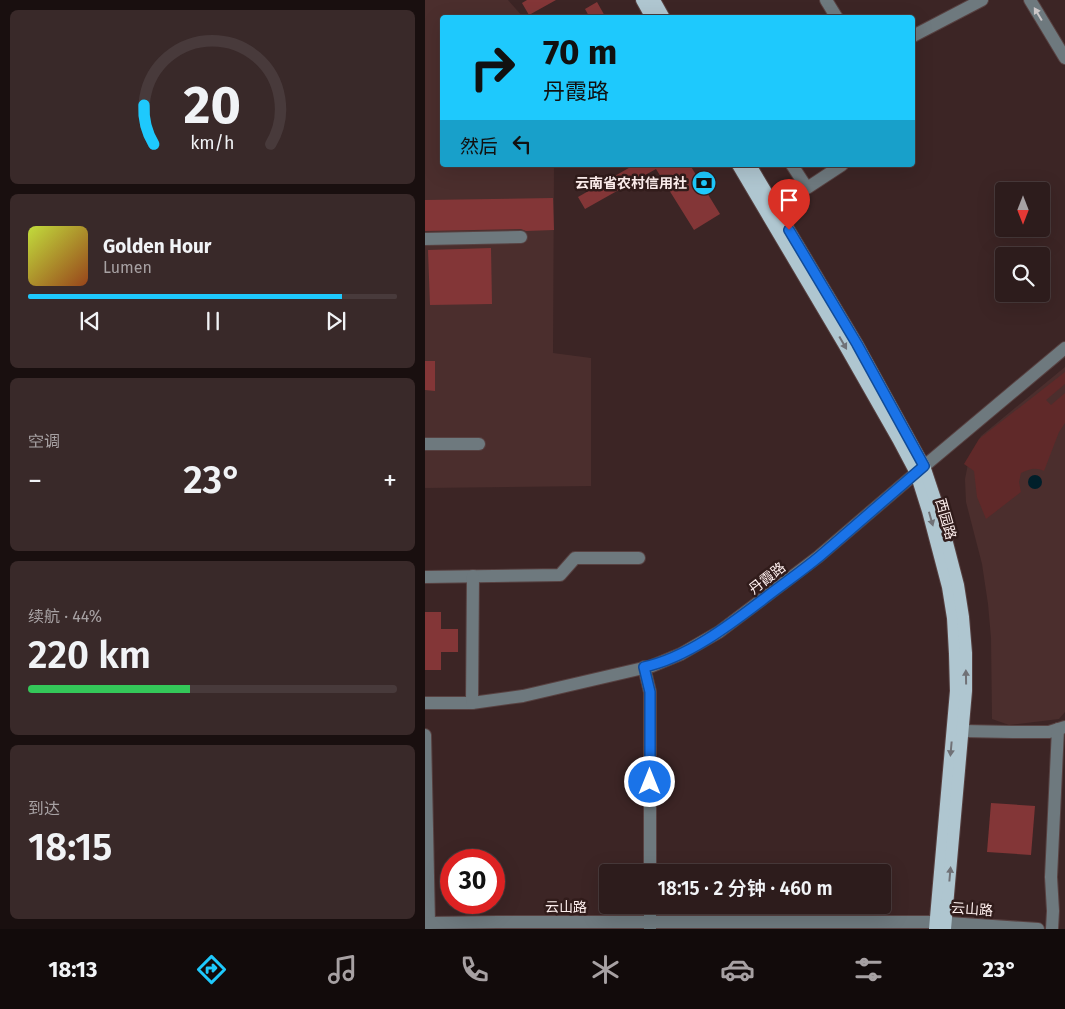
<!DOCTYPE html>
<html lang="zh">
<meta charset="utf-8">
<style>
:root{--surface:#2d1c1c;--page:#392929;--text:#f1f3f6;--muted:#a7a1a3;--line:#483a3b;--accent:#1ec9fd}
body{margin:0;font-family:"Fira Sans","Noto Sans SC",sans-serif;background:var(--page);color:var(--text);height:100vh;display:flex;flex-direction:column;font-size:19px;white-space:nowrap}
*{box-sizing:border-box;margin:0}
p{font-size:16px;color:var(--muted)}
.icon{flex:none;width:28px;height:28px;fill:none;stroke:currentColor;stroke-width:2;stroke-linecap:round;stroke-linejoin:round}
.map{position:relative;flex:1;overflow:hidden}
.sheet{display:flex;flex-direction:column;gap:10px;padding:10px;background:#190f0f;width:425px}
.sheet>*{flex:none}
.top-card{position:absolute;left:15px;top:15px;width:475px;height:152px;border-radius:5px;box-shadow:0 5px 20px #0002,0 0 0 1px var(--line);background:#1ec9fd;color:#111;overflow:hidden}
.needle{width:32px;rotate:180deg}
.controls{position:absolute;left:570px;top:182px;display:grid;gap:10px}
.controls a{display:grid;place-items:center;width:55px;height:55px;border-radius:5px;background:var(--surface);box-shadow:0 5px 20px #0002,0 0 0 1px var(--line);font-size:25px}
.speed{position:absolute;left:15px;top:849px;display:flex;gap:10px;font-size:25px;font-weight:700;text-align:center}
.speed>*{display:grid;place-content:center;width:65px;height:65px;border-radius:50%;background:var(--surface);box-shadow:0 5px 20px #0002,0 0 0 1px var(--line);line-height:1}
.speed .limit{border:8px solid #d22;background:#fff;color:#111}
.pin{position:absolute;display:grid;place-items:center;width:42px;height:42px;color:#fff;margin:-51px -21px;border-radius:50% 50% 50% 0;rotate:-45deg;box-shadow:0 0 5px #0007}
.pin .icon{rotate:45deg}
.me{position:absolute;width:55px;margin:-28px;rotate:0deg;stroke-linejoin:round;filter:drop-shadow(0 0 4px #0008)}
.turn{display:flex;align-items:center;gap:18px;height:105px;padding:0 20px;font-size:22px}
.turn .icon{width:65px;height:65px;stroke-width:2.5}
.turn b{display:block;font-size:35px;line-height:42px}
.then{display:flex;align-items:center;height:48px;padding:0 20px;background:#0003;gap:10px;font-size:19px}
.big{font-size:38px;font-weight:600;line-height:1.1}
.sheet .tile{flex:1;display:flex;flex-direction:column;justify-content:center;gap:8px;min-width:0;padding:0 18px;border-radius:8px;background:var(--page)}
.sheet .dial{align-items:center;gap:0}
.dial svg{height:130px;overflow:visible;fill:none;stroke:var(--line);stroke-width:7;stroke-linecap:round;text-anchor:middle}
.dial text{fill:var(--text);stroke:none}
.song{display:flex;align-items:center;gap:15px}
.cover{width:60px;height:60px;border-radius:8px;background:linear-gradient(135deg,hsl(70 70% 55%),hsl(20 70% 35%))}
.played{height:5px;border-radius:2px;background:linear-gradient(90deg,var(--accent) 85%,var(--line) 85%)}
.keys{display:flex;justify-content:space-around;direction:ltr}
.heat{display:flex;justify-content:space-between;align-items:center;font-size:28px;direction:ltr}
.charge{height:8px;border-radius:4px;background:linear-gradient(90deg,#34c759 44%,var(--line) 0)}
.trip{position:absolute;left:174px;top:864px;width:292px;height:50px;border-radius:5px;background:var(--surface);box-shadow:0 5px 20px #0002,0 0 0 1px var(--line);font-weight:600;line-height:50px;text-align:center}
.tabs{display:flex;height:80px;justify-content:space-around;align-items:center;background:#120b0b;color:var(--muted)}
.tabs .icon{width:35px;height:35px}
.tabs .selected{color:var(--accent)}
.tabs b{font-size:22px;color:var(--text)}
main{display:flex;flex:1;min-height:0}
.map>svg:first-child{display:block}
.built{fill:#4b2e2d}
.green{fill:#602929}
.water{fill:#001f2a}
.building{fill:#833637}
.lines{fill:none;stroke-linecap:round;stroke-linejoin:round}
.minor-casing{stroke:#574141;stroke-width:14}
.major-casing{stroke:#574141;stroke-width:14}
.minor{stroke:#6e797e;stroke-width:12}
.major{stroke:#afc6d0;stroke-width:12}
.oneway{fill:#ccc6c7}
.oneway2{fill:#707176}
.route-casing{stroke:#114b97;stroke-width:12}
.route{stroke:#1a73e8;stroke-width:9}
.labels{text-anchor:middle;stroke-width:5;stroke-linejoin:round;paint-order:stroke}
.poi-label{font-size:14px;font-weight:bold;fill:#feefee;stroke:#311c1b;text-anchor:end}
.street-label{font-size:14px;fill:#feefee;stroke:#311c1b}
</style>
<main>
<section class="sheet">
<div class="tile dial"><svg viewBox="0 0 100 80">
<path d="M14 69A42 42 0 1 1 86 69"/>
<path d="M14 69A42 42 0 0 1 8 45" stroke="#1ec9fd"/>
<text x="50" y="56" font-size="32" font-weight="700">20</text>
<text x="50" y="72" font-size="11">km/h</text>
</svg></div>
<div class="tile">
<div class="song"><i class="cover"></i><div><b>Golden Hour</b><p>Lumen</p></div></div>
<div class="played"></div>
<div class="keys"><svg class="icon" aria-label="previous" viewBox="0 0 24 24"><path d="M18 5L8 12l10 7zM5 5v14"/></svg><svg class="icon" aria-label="pause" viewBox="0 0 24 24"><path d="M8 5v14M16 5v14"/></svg><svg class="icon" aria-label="next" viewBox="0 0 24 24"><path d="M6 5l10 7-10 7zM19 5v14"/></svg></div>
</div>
<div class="tile"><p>空调</p>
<div class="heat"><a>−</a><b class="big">23°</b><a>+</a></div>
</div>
<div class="tile"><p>续航 · 44%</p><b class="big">220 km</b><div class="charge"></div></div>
<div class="tile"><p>到达</p><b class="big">18:15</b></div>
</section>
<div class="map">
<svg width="640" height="929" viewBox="0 0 640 929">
<rect width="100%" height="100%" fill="#3c2525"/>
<g class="built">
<polygon points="0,0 83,0 98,17 18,18 18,165 129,165 128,353 166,358 166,486 0,488"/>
<polygon points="640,367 640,712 634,719 584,725 567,719 566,638 563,604 557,564 541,502 540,479 544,459 556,436"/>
</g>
<path class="green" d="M640 372V384L621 400 626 405 640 393V423L634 432 619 471C610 467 605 469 596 473L594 482 596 492 561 519 552 497 549 471 539 464 554 439Z"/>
<circle class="water" cx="610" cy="482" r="7"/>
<g class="building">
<polygon points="102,0 131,0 104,15 97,3"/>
<polygon points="172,2 181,18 165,18 160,9"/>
<polygon points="209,165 265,165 295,214 269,230 231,169 160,209 153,197"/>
<polygon points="128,198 129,230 101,231 96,229 0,231 0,200"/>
<polygon points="66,248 67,304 5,305 3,250"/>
<polygon points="0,361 10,361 10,391 0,390"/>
<polygon points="0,612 16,612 16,629 33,629 33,652 16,652 16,670 0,670"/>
<polygon points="566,803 610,806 606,855 562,852"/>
</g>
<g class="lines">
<defs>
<g id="minor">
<polyline points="401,0 412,18"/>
<polyline points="605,0 640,58"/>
<polyline points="488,36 557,0"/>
<polyline points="367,165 382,188 417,165"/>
<polyline points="0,239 96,237"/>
<polyline points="0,444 54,444"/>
<polyline points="0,577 135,575 150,558 214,558"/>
<polyline points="219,667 225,692 225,872"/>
<polyline points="0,703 47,703 98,696 227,666 256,654 294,632 393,557 491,473 640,348"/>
<polyline points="47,703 48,576"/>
<polyline points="538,731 587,732 624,732 640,727"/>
<polyline points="0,735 4,923"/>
<polyline points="0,924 4,923 72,922 510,922 613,929"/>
<polyline points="225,929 225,905"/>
<polyline points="627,929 628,911 626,877 633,729"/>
</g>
<g id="major">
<polyline points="217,0 227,18"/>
<polyline points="229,0 239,18"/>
<polyline points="313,165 420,346 473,439 491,473 503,511 523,587 528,618 530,654 531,691 510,929"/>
<polyline points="325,165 432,344 499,466 513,508 533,585 538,617 541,653 541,691 520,929"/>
</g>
</defs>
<use href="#minor" class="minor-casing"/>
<use href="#major" class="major-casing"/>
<use href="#minor" class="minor"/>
<use href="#major" class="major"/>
</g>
<defs><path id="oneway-solid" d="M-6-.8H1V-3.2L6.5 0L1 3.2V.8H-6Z" transform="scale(1.25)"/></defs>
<use class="oneway" href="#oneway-solid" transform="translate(613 14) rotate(-121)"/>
<g class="oneway2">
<use href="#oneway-solid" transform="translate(418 343) rotate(60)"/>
<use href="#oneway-solid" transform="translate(506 519) rotate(74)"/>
<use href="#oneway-solid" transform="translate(541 677) rotate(-91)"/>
<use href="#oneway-solid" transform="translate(526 749) rotate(95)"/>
<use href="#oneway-solid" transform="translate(525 874) rotate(-85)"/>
</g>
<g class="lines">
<defs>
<path id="route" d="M225 782V692L219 667C262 658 306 624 340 598 358 584 377 571 395 556 430 526 464 496 499 466L432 344 364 230"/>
</defs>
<use href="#route" class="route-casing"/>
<use href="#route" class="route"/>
</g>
<defs>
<symbol id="bank-disc" viewBox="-11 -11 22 22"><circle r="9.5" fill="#1ec9fd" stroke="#311c1b"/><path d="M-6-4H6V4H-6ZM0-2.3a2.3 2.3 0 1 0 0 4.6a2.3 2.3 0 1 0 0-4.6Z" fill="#111"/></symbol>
</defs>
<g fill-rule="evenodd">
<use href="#bank-disc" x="265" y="169" width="28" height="28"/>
</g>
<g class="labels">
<g class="poi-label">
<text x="262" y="188">云南省农村信用社</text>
</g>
<g class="street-label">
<text transform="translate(521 519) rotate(74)" y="5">西园路</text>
<text transform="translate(342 578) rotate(-38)" y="5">丹霞路</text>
<text x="141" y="912">云山路</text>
<text transform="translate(547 909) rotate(4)" y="5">云山路</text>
</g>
</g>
</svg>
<div class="controls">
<a><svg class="needle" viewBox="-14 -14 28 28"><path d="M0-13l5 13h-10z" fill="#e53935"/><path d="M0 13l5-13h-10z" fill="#a7a1a3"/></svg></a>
<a><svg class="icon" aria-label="search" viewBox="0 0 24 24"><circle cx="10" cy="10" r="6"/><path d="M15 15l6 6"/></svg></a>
</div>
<div class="speed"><div class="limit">30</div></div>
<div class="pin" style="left:364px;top:230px;background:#d93025"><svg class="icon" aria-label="arrive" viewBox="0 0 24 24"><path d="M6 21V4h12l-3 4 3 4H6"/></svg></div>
<svg class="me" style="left:225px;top:782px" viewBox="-20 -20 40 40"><circle r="17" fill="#1a73e8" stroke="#fff" stroke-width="3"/><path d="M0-11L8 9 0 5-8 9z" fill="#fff"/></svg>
<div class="trip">18:15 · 2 分钟 · 460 m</div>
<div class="top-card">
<div class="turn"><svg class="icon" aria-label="right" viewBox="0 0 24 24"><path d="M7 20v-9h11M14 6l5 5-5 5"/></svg><div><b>70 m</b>丹霞路</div></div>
<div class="then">然后<svg class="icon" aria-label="left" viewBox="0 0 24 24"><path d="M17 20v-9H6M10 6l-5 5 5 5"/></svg></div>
</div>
</div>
</main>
<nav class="tabs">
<b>18:13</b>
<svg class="icon selected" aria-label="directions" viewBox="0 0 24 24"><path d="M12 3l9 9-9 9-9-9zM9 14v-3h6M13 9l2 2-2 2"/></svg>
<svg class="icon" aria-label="music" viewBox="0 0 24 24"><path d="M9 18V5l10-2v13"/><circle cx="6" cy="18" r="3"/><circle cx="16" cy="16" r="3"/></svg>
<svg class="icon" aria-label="phone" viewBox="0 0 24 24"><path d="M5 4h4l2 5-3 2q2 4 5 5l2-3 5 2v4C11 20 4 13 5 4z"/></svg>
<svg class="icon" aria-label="climate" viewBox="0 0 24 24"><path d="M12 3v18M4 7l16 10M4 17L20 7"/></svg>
<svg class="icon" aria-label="car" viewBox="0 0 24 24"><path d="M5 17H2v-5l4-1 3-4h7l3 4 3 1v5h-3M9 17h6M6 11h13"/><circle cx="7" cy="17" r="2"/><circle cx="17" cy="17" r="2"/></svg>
<svg class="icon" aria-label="filters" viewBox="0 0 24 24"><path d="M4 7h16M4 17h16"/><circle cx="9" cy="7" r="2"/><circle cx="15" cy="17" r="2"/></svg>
<b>23°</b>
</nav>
